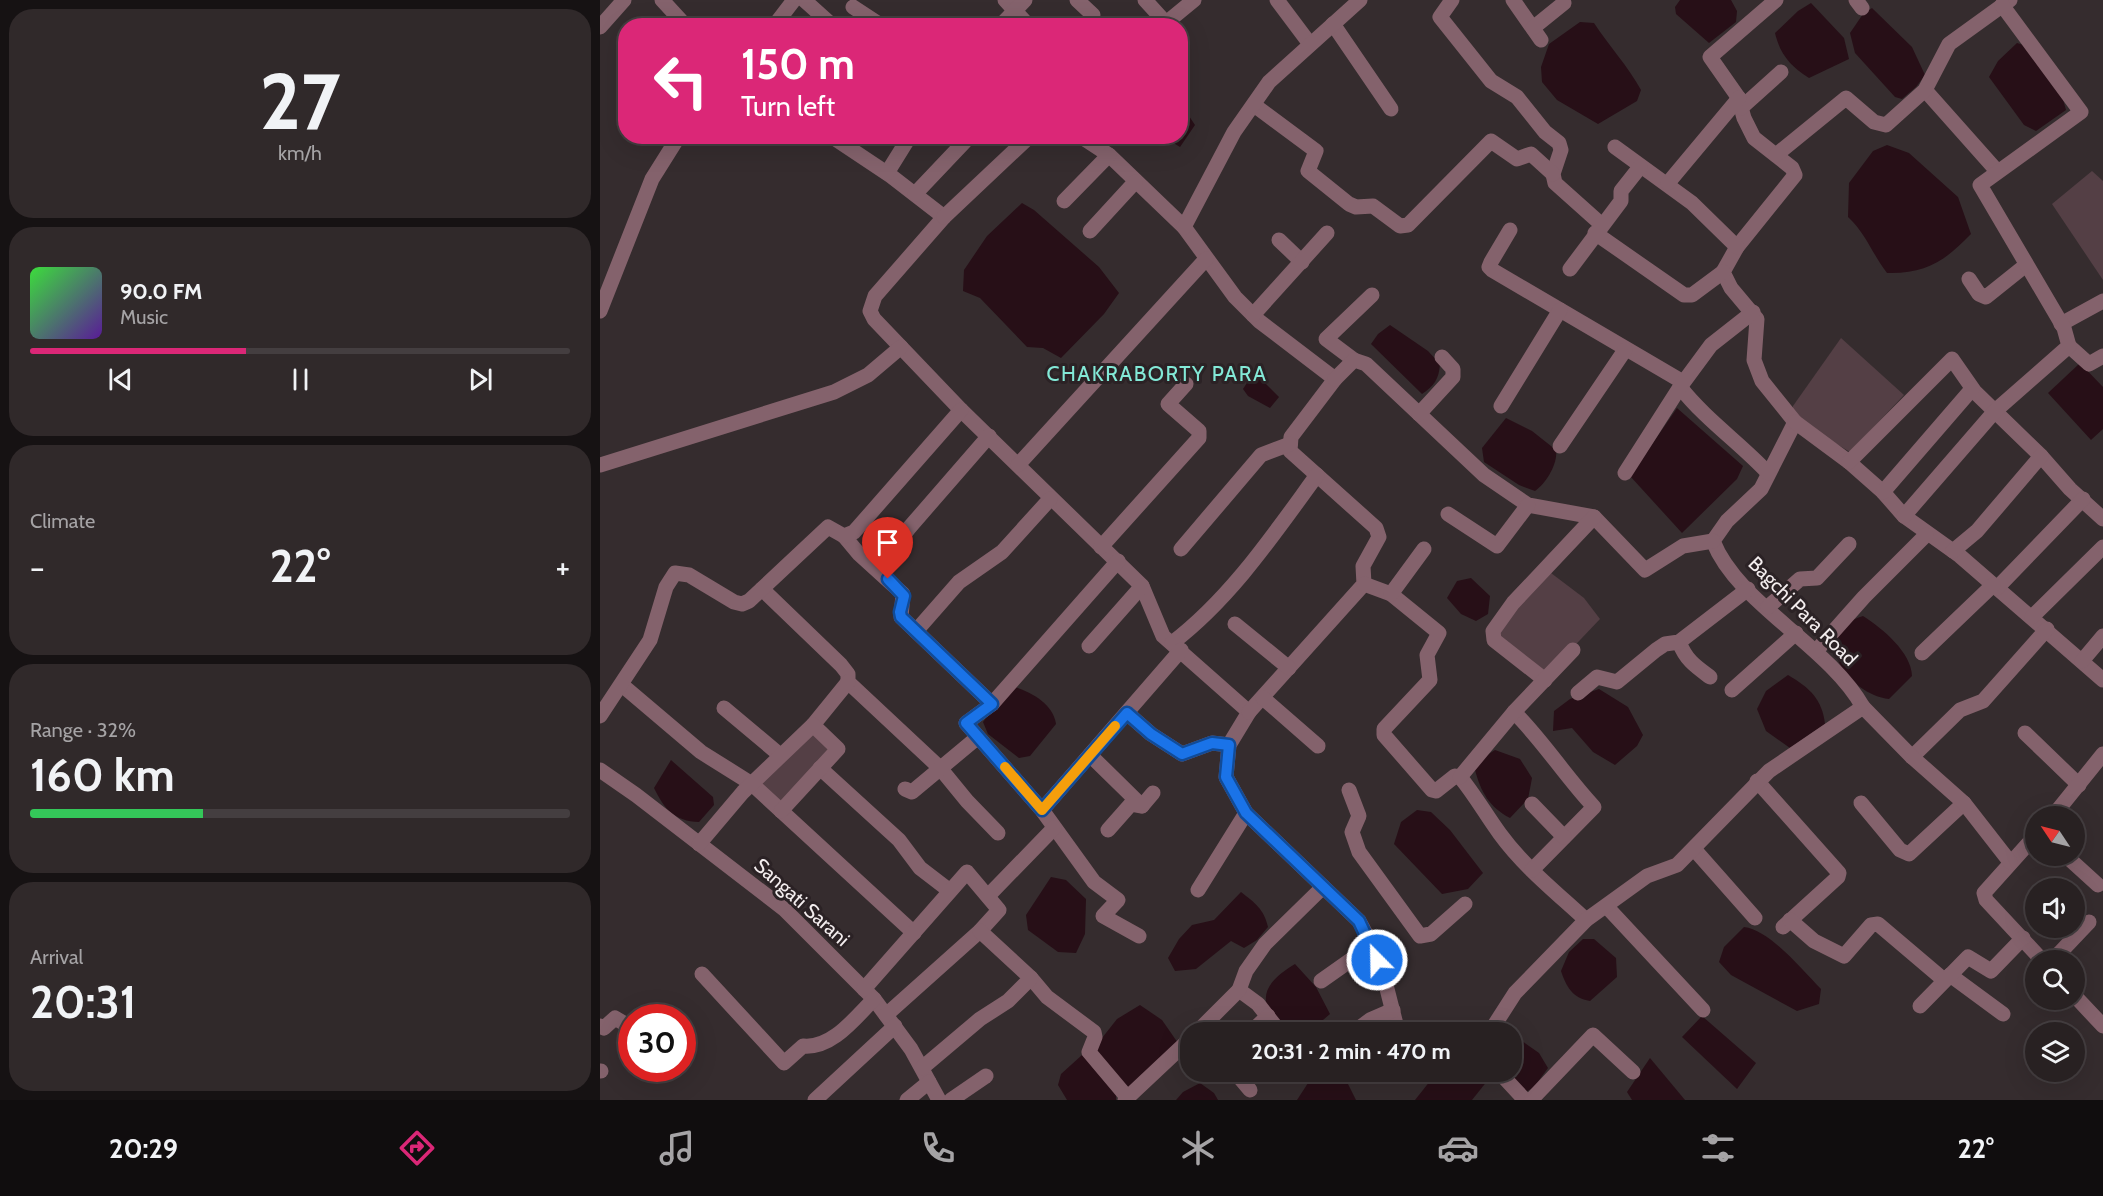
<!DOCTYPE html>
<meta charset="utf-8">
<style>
:root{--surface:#282122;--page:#30292a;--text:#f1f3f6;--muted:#a5a3a5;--line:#443e40;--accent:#db2777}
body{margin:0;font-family:Cabin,sans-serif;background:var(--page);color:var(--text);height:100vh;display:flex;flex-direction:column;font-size:22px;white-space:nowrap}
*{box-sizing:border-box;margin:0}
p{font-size:20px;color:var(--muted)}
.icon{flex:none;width:33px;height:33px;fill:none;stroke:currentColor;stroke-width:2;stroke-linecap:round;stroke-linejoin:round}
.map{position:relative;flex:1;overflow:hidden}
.panel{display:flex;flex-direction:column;gap:9px;padding:9px;background:#161213;width:600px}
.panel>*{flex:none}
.banner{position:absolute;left:18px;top:18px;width:570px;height:126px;border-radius:24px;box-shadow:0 6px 24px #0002,0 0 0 2px var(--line);background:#db2777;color:#fff;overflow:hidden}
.needle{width:39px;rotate:305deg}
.fabs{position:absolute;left:1425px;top:806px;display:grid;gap:12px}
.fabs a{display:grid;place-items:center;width:60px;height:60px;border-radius:50%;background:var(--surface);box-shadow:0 6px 24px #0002,0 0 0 2px var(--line);font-size:30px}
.speed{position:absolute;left:18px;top:1004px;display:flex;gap:12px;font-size:30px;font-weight:700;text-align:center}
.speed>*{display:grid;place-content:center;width:78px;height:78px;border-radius:50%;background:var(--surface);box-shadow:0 6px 24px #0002,0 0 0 2px var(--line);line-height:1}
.speed .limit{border:9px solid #d22;background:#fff;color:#111}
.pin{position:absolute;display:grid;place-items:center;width:51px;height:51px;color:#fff;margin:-62px -26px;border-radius:50% 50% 50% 0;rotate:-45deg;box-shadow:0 0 6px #0007}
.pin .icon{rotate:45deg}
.me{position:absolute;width:66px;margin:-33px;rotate:337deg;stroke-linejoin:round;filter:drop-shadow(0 0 4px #0008)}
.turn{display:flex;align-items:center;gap:21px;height:126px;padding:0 24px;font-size:27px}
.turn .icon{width:78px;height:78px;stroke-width:2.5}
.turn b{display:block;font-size:42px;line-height:51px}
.big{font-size:45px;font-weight:700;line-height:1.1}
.panel .widget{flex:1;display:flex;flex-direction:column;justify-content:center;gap:9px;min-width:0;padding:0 21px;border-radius:24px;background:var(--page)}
.panel .dial{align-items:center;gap:0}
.dial b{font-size:78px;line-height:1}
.song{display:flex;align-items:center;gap:18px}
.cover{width:72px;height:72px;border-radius:9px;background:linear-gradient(135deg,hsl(120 70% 55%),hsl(270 70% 35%))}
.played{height:6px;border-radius:3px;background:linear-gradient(90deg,var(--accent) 40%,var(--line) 40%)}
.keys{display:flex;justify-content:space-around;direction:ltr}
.heat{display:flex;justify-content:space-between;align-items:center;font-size:33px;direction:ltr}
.charge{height:9px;border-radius:4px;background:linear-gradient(90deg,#34c759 32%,var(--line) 0)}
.trip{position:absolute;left:580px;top:1022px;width:342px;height:60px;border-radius:24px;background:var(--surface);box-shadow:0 6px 24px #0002,0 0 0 2px var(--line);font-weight:700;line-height:60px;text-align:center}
.dock{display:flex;height:96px;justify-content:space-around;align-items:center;background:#100d0e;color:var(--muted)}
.dock .icon{width:42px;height:42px}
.dock .current{color:var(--accent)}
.dock b{font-size:27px;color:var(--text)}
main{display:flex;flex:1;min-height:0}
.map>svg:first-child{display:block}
.green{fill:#543f45}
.water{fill:#270f17}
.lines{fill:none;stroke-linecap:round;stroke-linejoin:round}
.minor{stroke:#84626c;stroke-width:15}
.route-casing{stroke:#114b97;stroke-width:15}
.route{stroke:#1a73e8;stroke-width:10}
.slow{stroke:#f59e0b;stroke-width:10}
.labels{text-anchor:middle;stroke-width:6;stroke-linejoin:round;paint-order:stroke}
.street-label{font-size:20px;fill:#f3edee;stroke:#2b2225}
.neighbourhood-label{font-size:21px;letter-spacing:1.5px;fill:#83e9d7;stroke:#2b2225}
</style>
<main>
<section class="panel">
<div class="widget dial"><b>27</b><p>km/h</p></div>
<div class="widget">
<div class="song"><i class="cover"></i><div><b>90.0 FM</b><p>Music</p></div></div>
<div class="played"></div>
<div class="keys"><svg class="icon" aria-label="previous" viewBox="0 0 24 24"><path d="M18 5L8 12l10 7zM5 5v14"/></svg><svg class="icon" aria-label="pause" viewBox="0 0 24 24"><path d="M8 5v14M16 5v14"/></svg><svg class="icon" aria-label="next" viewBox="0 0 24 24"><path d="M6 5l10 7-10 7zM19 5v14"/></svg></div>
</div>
<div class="widget"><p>Climate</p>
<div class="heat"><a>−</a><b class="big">22°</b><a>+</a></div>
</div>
<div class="widget"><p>Range · 32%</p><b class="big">160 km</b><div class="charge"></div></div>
<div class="widget"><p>Arrival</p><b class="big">20:31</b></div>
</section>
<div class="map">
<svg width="1503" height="1100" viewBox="0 0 1503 1100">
<rect width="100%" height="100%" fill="#352c2e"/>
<g class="green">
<polygon points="1492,171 1503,181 1503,280 1452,204"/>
<polygon points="1241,338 1304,395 1250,452 1193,418 1193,406"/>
<polygon points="951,573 984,598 1000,619 942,680 888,630"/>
<polygon points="213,726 234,750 181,806 156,785"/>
</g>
<g class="water">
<polygon points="1080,0 1131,0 1137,11 1136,22 1109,43 1076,14 1075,7"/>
<path d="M1211 3 1244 38 1249 59 1209 78C1190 66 1180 54 1175 33L1198 11Z"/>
<polygon points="1272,8 1312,47 1325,75 1316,87 1302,99 1295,97 1255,53 1250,33 1263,14"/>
<path d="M980 22 994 23C1009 46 1028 66 1041 90L1037 101 998 124 957 100 942 82 941 67 949 44Z"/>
<polygon points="1417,43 1430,47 1461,92 1466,110 1436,131 1424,125 1389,77 1398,61"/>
<polygon points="581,104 595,125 580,147 564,137 580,136"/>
<path d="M1287 145 1309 153 1358 197 1371 234C1345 261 1326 274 1287 273 1271 252 1267 235 1248 217L1249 183 1273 151Z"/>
<polygon points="422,203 434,210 499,267 519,293 504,314 461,358 443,348 427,347 380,298 363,291 364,270 387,236"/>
<path d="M790 325 828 351 840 364C839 379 834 386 822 394L771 344 778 334Z"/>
<polygon points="1480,363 1503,387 1503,429 1491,440 1448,393"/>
<polygon points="654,372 679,397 670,408 648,396 643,389"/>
<polygon points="1077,408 1143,466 1137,479 1082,533 1030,476"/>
<path d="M906 418 932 431 956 450C958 464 946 483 935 491L919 485 884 462 882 448Z"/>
<polygon points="871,578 890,596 888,614 876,621 861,614 847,598 857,581"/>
<path d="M1263 616C1283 629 1311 652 1312 676L1289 699C1249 695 1205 634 1263 616Z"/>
<path d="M1188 675C1210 688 1222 699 1225 724L1190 748 1166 731 1157 709 1166 691Z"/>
<path d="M415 687C432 693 453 704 456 724L430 756 419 758 388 734 383 722 399 702Z"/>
<polygon points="999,689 1028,707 1043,735 1037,746 1015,765 993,752 972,728 953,731 954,711 970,699"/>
<path d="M895 750 920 759 932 778 928 799 910 818C889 807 881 792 875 770L884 757Z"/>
<path d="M71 760 113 797 114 805 99 822C74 821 65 810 54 788Z"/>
<polygon points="817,810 831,812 850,830 883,873 868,889 842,894 794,844 801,822"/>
<polygon points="451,877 466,880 486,899 485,934 476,953 458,952 428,930 426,915"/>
<path d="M641 892C655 903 664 909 668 927L657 940 644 948 631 941 596 969 575 971 568 958 579 939 592 925 614 920Z"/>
<path d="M1144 927C1170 930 1202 970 1221 989L1219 1004 1197 1011 1131 975 1119 962 1124 947Z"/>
<path d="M983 939H994L1016 958 1017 977 990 1001C972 998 966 986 961 971L969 952Z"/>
<path d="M695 964 716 987 730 1014 709 1032H692C685 1025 673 1017 668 1008 659 988 680 973 695 964Z"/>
<polygon points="540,1005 562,1020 578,1043 529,1088 491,1052 517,1019"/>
<polygon points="1102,1016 1156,1063 1137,1089 1082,1037"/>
<polygon points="912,1034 939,1053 948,1068 934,1087 926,1092 904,1071 912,1071"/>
<polygon points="482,1055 516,1090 516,1100 467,1100 458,1085 461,1074"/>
<polygon points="1050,1058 1085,1100 1032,1100 1027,1092"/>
<polygon points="838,1071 886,1071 888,1080 872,1100 815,1100"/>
<polygon points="719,1077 745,1078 756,1100 697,1100 708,1083"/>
<polygon points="600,1083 614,1093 618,1100 576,1100 583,1092"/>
</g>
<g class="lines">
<g class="minor">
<polyline points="62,0 86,26"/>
<polyline points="204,0 233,26"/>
<polyline points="405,0 429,26"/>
<polyline points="477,0 493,15"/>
<polyline points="545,0 566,23 594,0"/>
<polyline points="677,0 710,44"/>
<polyline points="852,0 840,17 891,81 917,97 945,132 959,143 961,150 953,174 955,183 1002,225"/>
<polyline points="913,0 941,40"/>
<path d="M1176 0 1110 57 1138 97 1144 118 1154 138 1192 168 1195 175 1137 247 1123 272 1131 288 1157 319 1154 360 1162 381 1195 422 1161 489 1127 521 1113 541C1137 603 1228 645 1263 707"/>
<polyline points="1256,0 1262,8"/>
<polyline points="253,7 282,26"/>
<polyline points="733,24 791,109"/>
<polyline points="174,26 194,0"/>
<polyline points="400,26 425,0"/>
<polyline points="0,27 24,0"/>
<polyline points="933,28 964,3"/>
<polyline points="1325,90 1397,171"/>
<polyline points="654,105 716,151 708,171 749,204 756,207 773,206 800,226 808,225 891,141 917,159 931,154 953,174"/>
<polyline points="1141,108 1181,72"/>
<polyline points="231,136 291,176 344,217 275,296 270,311 274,319 361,410 542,586 563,636 649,712 629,745 626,777 646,813 759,921 772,945 785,981 798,1032"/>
<polyline points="480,136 509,155 584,227 635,297 659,321 735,379 691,437 690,451 776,528 779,537 763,566 764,584 649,712"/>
<polyline points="1015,147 1092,203 1137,247"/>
<polyline points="1176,155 1246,98 1274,122 1286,125 1325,90 1349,44 1410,0"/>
<polyline points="287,173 310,136"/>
<polyline points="1068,183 1139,98"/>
<polyline points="315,194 370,136"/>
<polyline points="464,201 509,155"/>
<polyline points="344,217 430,136"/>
<polyline points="584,227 634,132 669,82 760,0"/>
<polyline points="910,230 891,262 889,267 892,270 1083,382"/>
<polyline points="490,231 535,182"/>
<polyline points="995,233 1084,295 1092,295 1123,272"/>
<polyline points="679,240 702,262"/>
<polyline points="970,269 1021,201 1021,191 1040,167"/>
<polyline points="1369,279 1379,294 1386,297 1426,265"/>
<polyline points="0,311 52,179 79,136"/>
<polyline points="653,315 727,233"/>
<polyline points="1461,324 1503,301"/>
<polyline points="1469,346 1489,364 1503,356"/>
<polyline points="754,360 726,339 772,295"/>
<polyline points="735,379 754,360 766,364 884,475 928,505 994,517 1045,570 1083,546 1113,541"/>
<path d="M1080 387C1106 420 1140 443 1168 473"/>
<polyline points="901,406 960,310"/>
<polyline points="819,414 853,377 853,369 842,357"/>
<polyline points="1195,422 1249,462 1283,492 1304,516 1360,556 1503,680"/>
<polyline points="960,446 1025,350"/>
<polyline points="1249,462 1352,359 1375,392 1441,456 1470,489 1503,519"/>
<polyline points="0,465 234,392 268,375 301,347"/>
<polyline points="418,465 606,259"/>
<polyline points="1025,473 1080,387 1111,345 1153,312"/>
<polyline points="1283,492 1372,389"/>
<polyline points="848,514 897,546 928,505"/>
<polyline points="1304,516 1395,411 1469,346 1464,328 1380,185 1481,112 1402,5"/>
<polyline points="244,536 259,554 303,594 301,617 392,704"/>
<polyline points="501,547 599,438 599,431 568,404 586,384"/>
<polyline points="581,549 661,455 690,444"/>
<polyline points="1353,551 1377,531 1441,456"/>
<polyline points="518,561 392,704 366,723 442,810 494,882 518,900 503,916 539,936"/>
<polyline points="278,570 309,528 389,436"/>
<path d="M764 584 791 594 839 633 827 655 830 680 784 729V735L832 790 836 791 855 776 860 777C875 795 886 815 900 834 924 867 957 893 986 920"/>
<polyline points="1397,588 1483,499"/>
<polyline points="162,589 241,665 248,674 248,682 340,768 367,801 398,833"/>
<polyline points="791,594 824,549"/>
<polyline points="1168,607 1200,579 1217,578 1249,544"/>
<polyline points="1432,617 1503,547"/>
<polyline points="635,624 689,668"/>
<polyline points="316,631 359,582 402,552 450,499"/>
<path d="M1079 642C1086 660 1095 666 1110 677"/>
<path d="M572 643C631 598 674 534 717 475"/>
<polyline points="489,646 542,586"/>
<polyline points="1216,651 1264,597 1326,535"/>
<polyline points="1322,653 1393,585"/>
<polyline points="1482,661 1503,636"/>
<polyline points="945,680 894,640 893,631 913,603 994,517"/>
<polyline points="22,685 101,752 152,784 314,933"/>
<polyline points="1132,690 1196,633"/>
<polyline points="978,693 997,677 1017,682 1056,650 1065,644 1079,642 1148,589"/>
<polyline points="663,698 718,746"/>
<polyline points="124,708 180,755"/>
<path d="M914 712C944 742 965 776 994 807L932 870"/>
<polyline points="527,713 551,734 582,754 612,743 629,745"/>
<polyline points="0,716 50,640 66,587 75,573 89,575 134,602 142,604 149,601 228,527 244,536 254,532 361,410"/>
<polyline points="213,725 248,682"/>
<polyline points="1425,733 1479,785"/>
<polyline points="490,755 542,806"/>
<polyline points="1312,757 1360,710 1383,701 1447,629"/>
<polyline points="220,768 299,840 320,868 350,891"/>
<polyline points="0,770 36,795 184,909 274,999 311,1049 339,1100"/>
<polyline points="860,777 914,712 973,650"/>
<polyline points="1157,781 1239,873 1238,877 1183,927"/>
<polyline points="305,789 312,792 378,737"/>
<polyline points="749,790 759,816 752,832 759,852 820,936 831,934 865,904"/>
<polyline points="1261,803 1300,850 1309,854 1364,803"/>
<polyline points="932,804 964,837"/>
<polyline points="442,810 581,650"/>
<polyline points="1453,816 1503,754"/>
<polyline points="508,830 531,804 542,806 553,793"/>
<polyline points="1436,835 1384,893 1386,900 1442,960"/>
<polyline points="99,844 143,792 213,725 238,749 181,811"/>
<polyline points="1094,849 1155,918"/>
<polyline points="1465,855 1498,885"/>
<polyline points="598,890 646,813"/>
<polyline points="388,896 454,828"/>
<polyline points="1007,907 1103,1010"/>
<polyline points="1190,920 1214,941 1244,956 1271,925 1278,924 1344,980"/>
<polyline points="1453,960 1489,922"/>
<path d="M102 974 184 1063 203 1046C232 1049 255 1018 274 999"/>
<polyline points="1350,975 1403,1014"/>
<polyline points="431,978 447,997 494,1032 495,1037 489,1052 527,1097"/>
<polyline points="721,981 772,945"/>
<polyline points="264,989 367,872 399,910 380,931 286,1015"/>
<polyline points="639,990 658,1004 680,1032"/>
<polyline points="1474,995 1503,1026"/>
<polyline points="1320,1006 1368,957 1391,971 1423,938"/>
<polyline points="0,1026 4,1028 15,1018 32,1028"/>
<polyline points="597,1032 639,990 646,971 665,944 722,888"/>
<polyline points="651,1032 668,1016"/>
<polyline points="754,1032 770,1020 793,1010"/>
<polyline points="890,1032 915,993 986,920 1047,876 1077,865 1169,771 1263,707 1312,757 1364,803 1410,862"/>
<polyline points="322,1068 380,1019 408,1001 431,978 380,931"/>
<polyline points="0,1071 1,1071"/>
<polyline points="634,1071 650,1090"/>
<polyline points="718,1071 746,1074 755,1071"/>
<polyline points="898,1071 925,1100"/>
<polyline points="215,1100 295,1026"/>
<polyline points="307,1100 329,1082"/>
<polyline points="351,1100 386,1076"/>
<polyline points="525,1100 591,1038"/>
<polyline points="931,1100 993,1035 1033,1072"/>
</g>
</g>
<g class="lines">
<defs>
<polyline id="route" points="288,579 304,596 300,612 301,617 392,704 366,723 442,810 527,713 551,734 582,754 612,743 629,745 626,777 646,813 759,921 777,960"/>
</defs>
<use href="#route" class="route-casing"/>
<use href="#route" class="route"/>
<polyline class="slow" points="405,767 442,810 515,726"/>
</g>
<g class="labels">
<g class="street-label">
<text transform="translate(1203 611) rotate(45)" y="7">Bagchi Para Road</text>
<text transform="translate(202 902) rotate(42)" y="7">Sangati Sarani</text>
</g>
<g class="neighbourhood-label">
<text x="557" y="381">CHAKRABORTY PARA</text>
</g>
</g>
</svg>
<div class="fabs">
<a><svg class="needle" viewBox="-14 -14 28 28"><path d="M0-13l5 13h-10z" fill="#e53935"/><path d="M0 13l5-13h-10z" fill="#a5a3a5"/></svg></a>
<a><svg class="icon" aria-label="sound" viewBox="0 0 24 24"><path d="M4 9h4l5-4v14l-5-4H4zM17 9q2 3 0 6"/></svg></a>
<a><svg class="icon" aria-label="search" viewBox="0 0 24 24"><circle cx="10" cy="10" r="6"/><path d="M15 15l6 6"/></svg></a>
<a><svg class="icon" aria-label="layers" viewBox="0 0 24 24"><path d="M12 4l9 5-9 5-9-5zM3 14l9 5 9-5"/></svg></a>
</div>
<div class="speed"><div class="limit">30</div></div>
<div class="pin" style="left:288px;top:579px;background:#d93025"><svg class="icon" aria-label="arrive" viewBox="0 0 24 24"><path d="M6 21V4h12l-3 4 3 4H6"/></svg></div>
<svg class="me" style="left:777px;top:960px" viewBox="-20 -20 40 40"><circle r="17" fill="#1a73e8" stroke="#fff" stroke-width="3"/><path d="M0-11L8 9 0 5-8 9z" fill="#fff"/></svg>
<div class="trip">20:31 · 2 min · 470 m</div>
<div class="banner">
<div class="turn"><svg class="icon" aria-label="left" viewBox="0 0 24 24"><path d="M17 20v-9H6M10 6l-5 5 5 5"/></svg><div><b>150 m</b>Turn left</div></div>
</div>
</div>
</main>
<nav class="dock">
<b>20:29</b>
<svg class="icon current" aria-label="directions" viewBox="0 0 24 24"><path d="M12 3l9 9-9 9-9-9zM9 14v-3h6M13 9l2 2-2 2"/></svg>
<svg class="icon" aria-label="music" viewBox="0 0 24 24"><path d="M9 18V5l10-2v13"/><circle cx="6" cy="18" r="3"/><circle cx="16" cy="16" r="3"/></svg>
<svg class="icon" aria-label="phone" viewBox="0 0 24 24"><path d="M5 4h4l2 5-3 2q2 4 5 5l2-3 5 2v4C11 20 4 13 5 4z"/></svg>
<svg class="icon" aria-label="climate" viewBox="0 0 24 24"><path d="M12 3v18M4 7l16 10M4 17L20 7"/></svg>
<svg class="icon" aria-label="car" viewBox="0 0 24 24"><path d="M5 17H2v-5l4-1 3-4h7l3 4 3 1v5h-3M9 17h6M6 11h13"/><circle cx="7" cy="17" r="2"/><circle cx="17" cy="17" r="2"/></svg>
<svg class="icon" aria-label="filters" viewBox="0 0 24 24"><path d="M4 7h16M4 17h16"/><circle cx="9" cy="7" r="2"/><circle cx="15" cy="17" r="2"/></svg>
<b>22°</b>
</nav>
